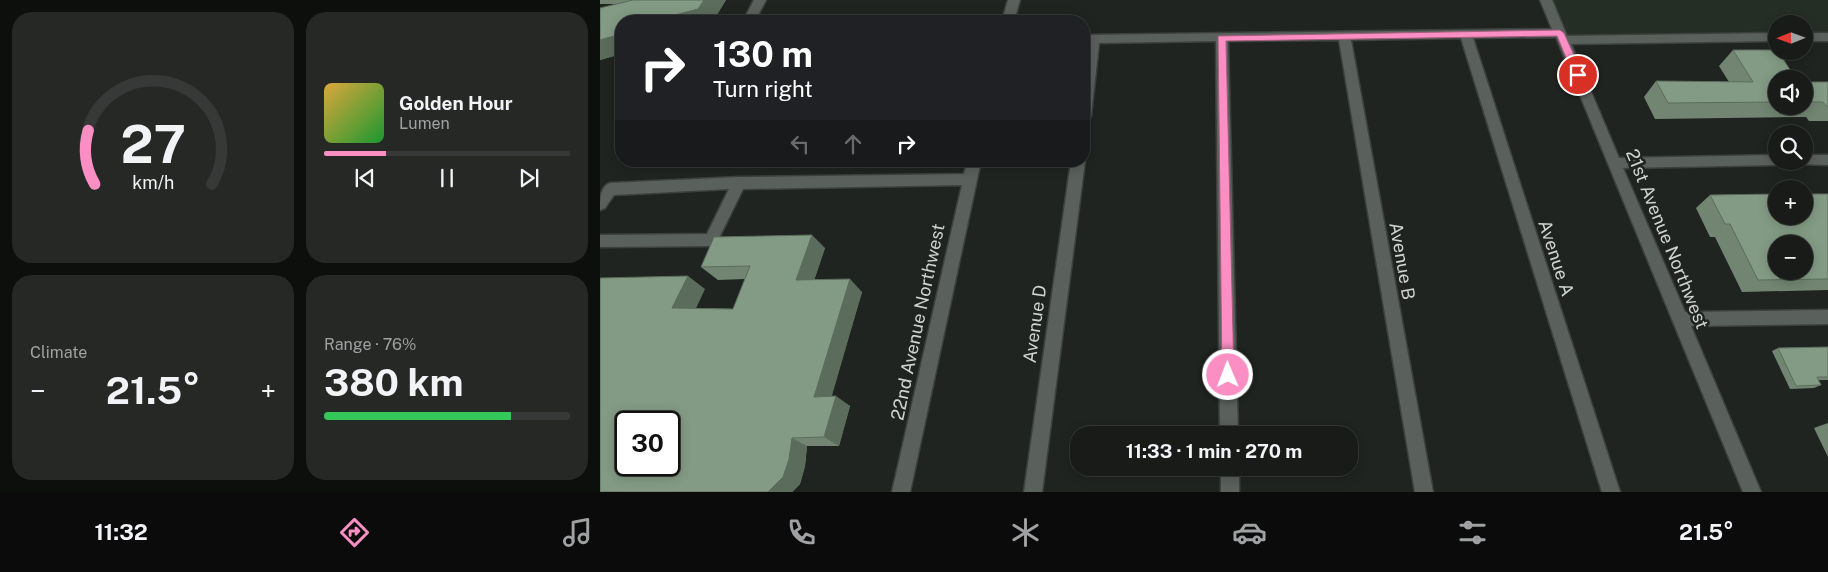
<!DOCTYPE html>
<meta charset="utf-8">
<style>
:root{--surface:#181b18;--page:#252825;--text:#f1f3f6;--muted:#9fa1a2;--line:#363937;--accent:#fb8fc3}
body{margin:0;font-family:"Public Sans",sans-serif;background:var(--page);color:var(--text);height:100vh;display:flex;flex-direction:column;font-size:19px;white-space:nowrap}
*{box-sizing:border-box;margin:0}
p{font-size:16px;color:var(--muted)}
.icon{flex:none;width:28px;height:28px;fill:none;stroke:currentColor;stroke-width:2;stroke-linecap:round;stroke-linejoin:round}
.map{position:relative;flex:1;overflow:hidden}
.details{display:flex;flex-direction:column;gap:12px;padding:12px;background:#0d0f0d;width:600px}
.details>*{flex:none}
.top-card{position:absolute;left:15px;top:15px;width:475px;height:152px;border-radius:20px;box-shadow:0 2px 12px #0003,0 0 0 1px var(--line);background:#202124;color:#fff;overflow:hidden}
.needle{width:32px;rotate:269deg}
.controls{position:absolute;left:1168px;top:15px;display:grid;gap:10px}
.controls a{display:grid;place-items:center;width:45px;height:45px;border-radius:50%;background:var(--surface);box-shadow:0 2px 12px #0003,0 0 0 1px var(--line);font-size:25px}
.speed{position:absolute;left:15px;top:411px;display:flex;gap:10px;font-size:25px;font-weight:700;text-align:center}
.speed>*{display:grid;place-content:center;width:65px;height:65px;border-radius:50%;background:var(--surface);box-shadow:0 2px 12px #0003,0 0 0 1px var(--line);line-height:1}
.speed .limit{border:2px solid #111;border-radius:8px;background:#fff;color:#111}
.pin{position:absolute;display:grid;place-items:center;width:42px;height:42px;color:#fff;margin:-21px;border:2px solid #fff;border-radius:50%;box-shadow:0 1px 5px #0007}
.me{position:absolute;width:55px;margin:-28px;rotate:359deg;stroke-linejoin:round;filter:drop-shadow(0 0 4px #0008)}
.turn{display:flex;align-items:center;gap:18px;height:105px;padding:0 15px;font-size:22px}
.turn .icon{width:65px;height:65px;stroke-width:2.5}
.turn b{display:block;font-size:35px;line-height:42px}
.lanes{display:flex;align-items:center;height:48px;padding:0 15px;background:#0003;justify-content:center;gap:25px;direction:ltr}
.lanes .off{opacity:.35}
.big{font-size:38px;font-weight:700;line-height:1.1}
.details .tile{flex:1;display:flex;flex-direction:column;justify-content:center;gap:8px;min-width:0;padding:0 18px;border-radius:20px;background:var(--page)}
.details .dial{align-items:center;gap:0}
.dial svg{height:130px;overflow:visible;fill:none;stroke:var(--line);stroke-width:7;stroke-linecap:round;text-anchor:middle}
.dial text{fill:var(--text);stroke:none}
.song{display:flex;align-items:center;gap:15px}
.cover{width:60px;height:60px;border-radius:8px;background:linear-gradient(135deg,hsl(40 70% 55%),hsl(130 70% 35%))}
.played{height:5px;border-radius:2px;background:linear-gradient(90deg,var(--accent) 25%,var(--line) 25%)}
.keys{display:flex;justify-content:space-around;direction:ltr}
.heat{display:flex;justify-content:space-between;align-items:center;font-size:28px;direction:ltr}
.charge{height:8px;border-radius:4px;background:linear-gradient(90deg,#34c759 76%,var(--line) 0)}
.details .tiles{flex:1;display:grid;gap:12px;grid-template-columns:repeat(2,1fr)}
.trip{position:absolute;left:470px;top:426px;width:288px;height:50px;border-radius:20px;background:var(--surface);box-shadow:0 2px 12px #0003,0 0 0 1px var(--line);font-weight:700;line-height:50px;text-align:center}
.menu{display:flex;height:80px;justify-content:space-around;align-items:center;background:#0a0b0a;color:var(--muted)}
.menu .icon{width:35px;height:35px}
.menu .active{color:var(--accent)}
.menu b{font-size:22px;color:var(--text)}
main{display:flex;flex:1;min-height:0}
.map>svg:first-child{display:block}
.built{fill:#252e25}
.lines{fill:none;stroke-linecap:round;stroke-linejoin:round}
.minor-casing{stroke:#3d403d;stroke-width:3}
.minor{fill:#5a605b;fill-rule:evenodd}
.wall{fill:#718572}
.shaded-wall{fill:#5c6c5c}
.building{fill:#839b84;stroke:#5c6c5c;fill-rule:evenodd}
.route{fill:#fb8fc3;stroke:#a35d7f}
.labels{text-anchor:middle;stroke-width:5;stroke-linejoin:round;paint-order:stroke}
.street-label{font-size:18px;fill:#d0d3d0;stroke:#202420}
</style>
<main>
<section class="details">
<div class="tiles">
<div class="tile dial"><svg viewBox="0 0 100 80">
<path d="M14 69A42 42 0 1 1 86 69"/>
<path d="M14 69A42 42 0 0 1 10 36" stroke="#fb8fc3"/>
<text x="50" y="56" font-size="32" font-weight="700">27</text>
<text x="50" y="72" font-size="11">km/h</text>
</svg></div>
<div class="tile">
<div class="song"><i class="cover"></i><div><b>Golden Hour</b><p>Lumen</p></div></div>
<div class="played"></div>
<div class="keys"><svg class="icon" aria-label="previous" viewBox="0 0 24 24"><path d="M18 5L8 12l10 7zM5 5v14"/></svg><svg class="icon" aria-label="pause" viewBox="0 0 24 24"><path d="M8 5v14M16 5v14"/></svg><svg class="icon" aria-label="next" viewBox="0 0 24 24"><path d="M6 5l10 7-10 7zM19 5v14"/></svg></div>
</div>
<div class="tile"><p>Climate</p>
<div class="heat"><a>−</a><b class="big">21.5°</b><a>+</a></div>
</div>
<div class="tile"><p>Range · 76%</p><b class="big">380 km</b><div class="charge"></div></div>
</div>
</section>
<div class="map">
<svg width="1228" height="492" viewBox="0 0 1228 492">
<rect width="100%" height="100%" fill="#202420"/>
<polygon class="built" points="947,0 1228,0 1228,37 1204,37 1204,24 1176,24 1176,37 963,40"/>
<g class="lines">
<defs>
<g id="minor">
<polygon points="154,0 166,0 155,21 143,21"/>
<polygon points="408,0 420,0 414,21 402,21"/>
<polygon points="940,0 952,0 967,36 1176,33 1176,41 971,44 1019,158 1176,155 1176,161 1182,161 1176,165 1023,168 1085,312 1228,310 1228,324 1091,326 1161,492 1143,492 956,37 873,38 1020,492 1002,492 861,38 751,40 833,492 815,492 739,40 628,41 638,435 620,435 616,41 499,43 491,116 489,119 484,121 484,69 487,43 484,43 484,35 952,29"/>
<rect x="1204" y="33" width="24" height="8"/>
<polygon points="1204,155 1228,155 1228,165 1199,164 1198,161 1204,161"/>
<polygon points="484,159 485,161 442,492 424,492 471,161 484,161"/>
<path d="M367 161H381L310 492H292L362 185 143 189 116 244 111 246 0 247V235L107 234 129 189 14 195 5 208 0 210C0 199 0 187 10 183L139 177 364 174Z"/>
<rect x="621" y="468" width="18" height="24"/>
</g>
</defs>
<use href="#minor" class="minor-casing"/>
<use href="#minor" class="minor"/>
</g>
<g class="wall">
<polygon points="0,0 126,0 113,21 21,21 21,54 0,60 17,4 0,4"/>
<polygon points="1133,50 1176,79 1176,106 1204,106 1204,82 1228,82 1228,121 1209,121 1206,117 1055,119 1044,97 1056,81 1129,82 1119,66"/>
<polygon points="1228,194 1228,290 1142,292 1115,237 1110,237 1096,208 1110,195"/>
<polygon points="225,248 214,280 262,292 231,396 250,406 239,446 207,446 205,466 200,484 192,492 0,492 105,289 96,308 133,309 145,279 118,280 101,267"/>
<polygon points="1228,347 1228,380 1218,380 1221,385 1214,388 1190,389 1172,351 1178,348"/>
<polygon points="1228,423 1228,457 1214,428"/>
</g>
<g class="shaded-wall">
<polygon points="104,0 126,0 113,21 60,21 60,19"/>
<polygon points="21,34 21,54 0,60 0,40"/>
<polygon points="212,235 225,248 210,293 196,280"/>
<polygon points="88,276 105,289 90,320 72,308"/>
<polygon points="250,279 262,292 229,406 214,397"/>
<polygon points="236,396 250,406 239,446 224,437"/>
<polygon points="192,438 207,446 205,466 200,484 192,492 168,492"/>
</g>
<g class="building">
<polygon points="33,0 104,0 98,9 60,19 60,21 21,21 21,34 0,40 0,8"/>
<polygon points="1133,50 1176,50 1176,51 1178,51 1196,79 1176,79 1176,102 1068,103 1056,81 1153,82"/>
<polygon points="1204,82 1228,82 1228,106 1226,106 1223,102 1204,102"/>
<path d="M1176 194V216H1204V194H1228V279L1158 280 1130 224H1125L1110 195ZM1176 244H1204V271H1176Z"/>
<path d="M212 235 196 280 250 279 214 397 236 396 224 437 192 438 189 459 183 477 168 492H0V278L88 276 72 308 133 309 150 266 101 267 114 237ZM26 422H69V465H26Z"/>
<polygon points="1228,347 1228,377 1217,377 1221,385 1196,386 1178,348"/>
</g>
<polygon class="route" points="960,30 964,33 983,75 981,77 974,77 957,36 626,41 634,375 633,380 628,381 623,380 622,375 618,36"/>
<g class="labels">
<g class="street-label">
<text transform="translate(1067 239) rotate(68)" y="6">21st Avenue Northwest</text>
<text transform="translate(956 258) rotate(72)" y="6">Avenue A</text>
<text transform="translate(802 261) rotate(80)" y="6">Avenue B</text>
<text transform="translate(318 322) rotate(-78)" y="6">22nd Avenue Northwest</text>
<text transform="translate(435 324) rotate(-82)" y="6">Avenue D</text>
</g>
</g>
</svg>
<div class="controls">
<a><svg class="needle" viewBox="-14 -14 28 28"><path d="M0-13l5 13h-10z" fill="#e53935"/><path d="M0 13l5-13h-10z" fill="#9fa1a2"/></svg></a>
<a><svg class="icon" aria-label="sound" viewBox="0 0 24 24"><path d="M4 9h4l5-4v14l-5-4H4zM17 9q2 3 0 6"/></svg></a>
<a><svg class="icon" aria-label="search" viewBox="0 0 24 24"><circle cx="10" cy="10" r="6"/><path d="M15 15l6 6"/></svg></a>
<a>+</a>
<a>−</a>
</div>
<div class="speed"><div class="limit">30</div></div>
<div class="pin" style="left:978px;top:75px;background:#d93025"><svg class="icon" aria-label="arrive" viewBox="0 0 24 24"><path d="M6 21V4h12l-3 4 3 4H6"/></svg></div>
<svg class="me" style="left:628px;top:375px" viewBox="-20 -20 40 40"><circle r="17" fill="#fb8fc3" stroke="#fff" stroke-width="3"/><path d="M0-11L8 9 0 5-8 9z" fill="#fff"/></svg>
<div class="trip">11:33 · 1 min · 270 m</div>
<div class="top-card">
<div class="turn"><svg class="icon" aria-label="right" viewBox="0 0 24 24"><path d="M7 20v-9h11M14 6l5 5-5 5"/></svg><div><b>130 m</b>Turn right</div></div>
<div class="lanes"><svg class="icon off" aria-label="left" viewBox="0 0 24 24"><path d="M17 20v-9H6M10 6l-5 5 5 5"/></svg><svg class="icon off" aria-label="ahead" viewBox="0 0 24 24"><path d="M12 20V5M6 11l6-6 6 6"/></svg><svg class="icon" aria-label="right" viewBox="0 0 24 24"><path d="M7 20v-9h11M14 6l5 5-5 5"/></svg></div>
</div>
</div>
</main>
<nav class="menu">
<b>11:32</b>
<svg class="icon active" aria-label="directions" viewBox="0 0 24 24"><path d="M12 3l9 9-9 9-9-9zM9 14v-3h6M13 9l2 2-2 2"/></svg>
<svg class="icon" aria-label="music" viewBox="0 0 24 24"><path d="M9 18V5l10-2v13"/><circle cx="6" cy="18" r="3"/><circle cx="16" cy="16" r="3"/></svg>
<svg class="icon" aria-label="phone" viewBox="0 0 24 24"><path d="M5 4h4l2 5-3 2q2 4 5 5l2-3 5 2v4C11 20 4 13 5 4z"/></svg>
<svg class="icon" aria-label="climate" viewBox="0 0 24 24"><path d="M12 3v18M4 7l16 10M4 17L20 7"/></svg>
<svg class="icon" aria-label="car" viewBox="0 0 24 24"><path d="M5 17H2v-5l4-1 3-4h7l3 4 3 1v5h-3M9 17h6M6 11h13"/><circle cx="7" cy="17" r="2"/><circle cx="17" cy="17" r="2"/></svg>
<svg class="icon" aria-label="filters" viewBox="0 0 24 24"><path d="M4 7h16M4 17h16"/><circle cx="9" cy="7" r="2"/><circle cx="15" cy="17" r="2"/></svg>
<b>21.5°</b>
</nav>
